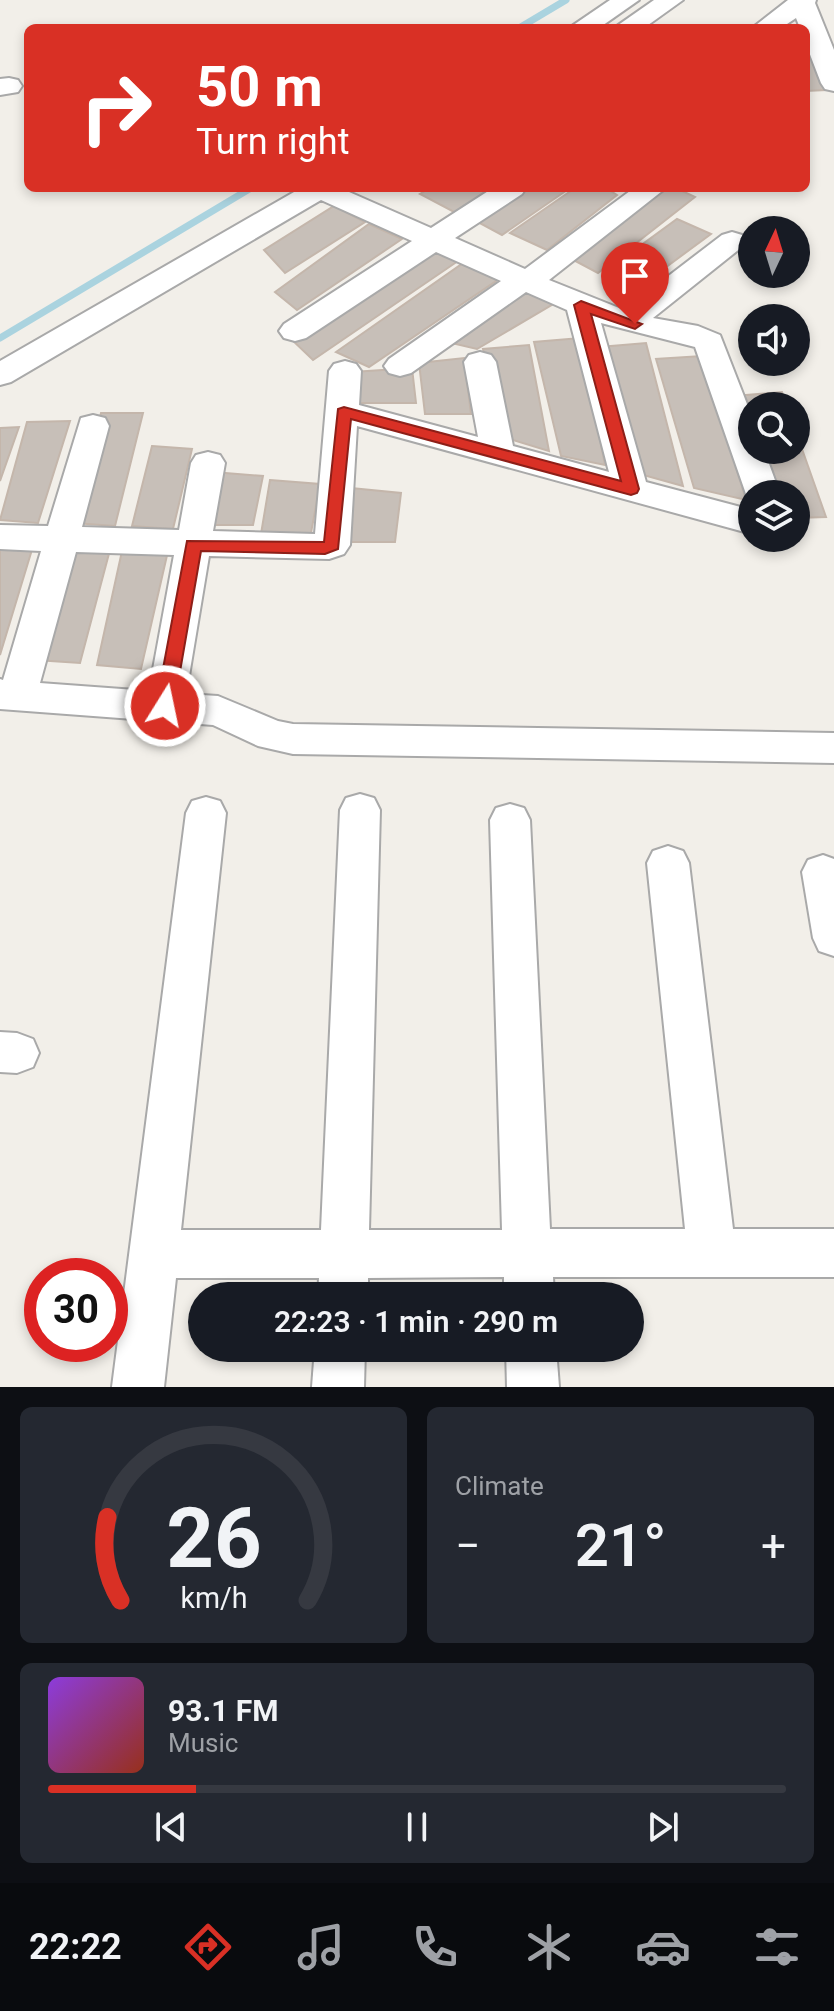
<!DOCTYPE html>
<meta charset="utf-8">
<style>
:root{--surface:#171b24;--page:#242831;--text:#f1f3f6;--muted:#9ea1a6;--line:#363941;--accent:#d93025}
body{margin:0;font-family:Roboto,sans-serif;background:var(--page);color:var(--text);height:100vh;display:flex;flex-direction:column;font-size:30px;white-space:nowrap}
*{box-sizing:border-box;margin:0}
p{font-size:26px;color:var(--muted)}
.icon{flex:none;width:44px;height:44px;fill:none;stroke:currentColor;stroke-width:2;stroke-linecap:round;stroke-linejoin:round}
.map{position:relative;height:1387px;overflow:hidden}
.panel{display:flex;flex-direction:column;gap:20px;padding:20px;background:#0d0f14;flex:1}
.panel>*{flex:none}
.top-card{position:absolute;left:24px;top:24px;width:786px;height:168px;border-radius:12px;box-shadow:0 4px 12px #0003;background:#d93025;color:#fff;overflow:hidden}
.needle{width:52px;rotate:4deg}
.fabs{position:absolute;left:738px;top:216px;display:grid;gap:16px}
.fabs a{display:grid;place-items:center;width:72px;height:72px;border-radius:50%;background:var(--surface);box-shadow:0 4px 12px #0003;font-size:40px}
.speed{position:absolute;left:24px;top:1258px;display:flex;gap:16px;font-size:40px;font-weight:700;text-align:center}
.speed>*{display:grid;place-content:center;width:104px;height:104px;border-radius:50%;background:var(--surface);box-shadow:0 4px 12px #0003;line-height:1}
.speed .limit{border:12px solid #d22;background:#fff;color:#111}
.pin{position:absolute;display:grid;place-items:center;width:68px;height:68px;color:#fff;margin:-82px -34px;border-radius:50% 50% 50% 0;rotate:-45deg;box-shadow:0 0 8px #0007}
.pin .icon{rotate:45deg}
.me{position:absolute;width:88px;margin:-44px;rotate:10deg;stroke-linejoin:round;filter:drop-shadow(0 0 6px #0008)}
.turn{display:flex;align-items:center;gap:28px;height:168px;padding:0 40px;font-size:36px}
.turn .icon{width:104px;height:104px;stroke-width:2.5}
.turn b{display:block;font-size:56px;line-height:68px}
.big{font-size:60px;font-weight:600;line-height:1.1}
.panel .widget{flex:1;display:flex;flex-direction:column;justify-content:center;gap:12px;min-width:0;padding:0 28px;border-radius:12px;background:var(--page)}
.panel .dial{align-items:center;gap:0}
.dial svg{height:208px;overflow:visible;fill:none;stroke:var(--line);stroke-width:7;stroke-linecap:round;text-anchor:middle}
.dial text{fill:var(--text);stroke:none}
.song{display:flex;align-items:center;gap:24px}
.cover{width:96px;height:96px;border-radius:12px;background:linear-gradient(135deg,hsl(270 70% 55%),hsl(10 70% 35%))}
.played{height:8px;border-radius:4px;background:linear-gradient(90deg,var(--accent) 20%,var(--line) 20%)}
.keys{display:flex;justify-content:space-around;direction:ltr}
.heat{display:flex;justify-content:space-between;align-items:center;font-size:44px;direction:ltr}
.panel .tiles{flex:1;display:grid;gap:20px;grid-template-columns:1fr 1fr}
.widget:last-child{grid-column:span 2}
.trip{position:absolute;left:188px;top:1282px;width:456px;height:80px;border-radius:40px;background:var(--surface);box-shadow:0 4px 12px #0003;font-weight:600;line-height:80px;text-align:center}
.tab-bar{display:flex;height:128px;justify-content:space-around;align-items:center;background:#090b0e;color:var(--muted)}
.tab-bar .icon{width:56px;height:56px}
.tab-bar .on{color:var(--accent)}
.tab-bar b{font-size:36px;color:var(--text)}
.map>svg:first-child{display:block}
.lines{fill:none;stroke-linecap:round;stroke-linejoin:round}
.stream{stroke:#aad3df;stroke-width:7}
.building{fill:#c7bfb8;stroke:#c4b6ab;stroke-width:2}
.street-casing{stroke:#a9a9a9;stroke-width:4}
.street{fill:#fff;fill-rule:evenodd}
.route{fill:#d93025;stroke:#8d1f18;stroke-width:2}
</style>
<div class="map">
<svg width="834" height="1387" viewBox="0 0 834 1387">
<rect width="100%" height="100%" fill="#f2efe9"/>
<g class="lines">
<g class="stream">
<polyline points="519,28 566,0"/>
<polyline points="0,338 251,188"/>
</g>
</g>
<g class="building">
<polygon points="806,46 826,90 806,91"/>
<polygon points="430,188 497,188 458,214 420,194"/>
<polygon points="519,188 570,188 502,235 472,219"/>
<polygon points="575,188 606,188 617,195 547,250 510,233"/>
<polygon points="657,188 676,188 695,197 598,273 566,256"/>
<polygon points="334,206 365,222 285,273 264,250"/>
<polygon points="677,219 711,234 639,287 607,270"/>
<polygon points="369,224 402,239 297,310 275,292"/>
<polygon points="430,248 458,261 313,360 291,339"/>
<polygon points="466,261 499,279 369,367 336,352"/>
<polygon points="521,286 555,303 477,349 443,341"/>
<polygon points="580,338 605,465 561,456 534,342"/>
<polygon points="646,343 683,486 636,473 600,347"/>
<polygon points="529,345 549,451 503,437 483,349"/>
<polygon points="702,356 746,500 694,488 656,359"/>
<polygon points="464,358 471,414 425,414 419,363"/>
<polygon points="412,368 416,403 356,403 353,372"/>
<polygon points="782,392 787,406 752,406 752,445 735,396"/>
<polygon points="101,413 143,413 115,526 74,523"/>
<polygon points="70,421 38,523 0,520 27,422"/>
<polygon points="19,427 0,481 0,428"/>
<polygon points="796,432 826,517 796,518 796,494 769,494 754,450 796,450"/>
<polygon points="152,446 192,449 173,529 132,526"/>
<polygon points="213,472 263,476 253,525 203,525"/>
<polygon points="270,480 320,484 311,533 261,534"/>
<polygon points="351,488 401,493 395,542 344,542"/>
<polygon points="0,543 34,543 0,655"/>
<polygon points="65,546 111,546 80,663 36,660"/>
<polygon points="122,551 168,551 141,669 97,665"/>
</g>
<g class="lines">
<defs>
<g id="street">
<polygon points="610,0 639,0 599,28 569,28"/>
<polygon points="654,0 683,0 644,28 614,28"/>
<polygon points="788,0 816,0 815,3 834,50 834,91 825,89 821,83 806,44 806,28 800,28 796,18 781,28 752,28"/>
<polygon points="9,78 18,80 22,86 18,92 0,95 0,79"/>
<path d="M301 188H340L431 228 493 188H526L522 194 455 238 525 269 634 188H666L549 280 624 310 722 235 732 232 742 235 747 241 742 247 653 318 698 326 720 335 752 417V450H764L780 494H752V503L746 494 695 347 601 323 646 482 752 510V534L357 426 350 545 344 554 329 559 209 556 186 694 218 696 278 721 293 724 834 733V763L293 754 258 746 213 725 0 709V679L3 680 41 551 0 549V525L48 526 81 418 93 415 105 418 109 426 82 527 179 530 191 463 196 455 208 452 220 455 225 463 213 531 315 534 329 371 334 364 345 361 356 364 361 371 359 405 478 437 464 362 469 355 480 352 491 355 496 362 513 446 609 472 567 310 526 292 411 373 400 376 389 373 384 366 389 359 501 281 436 252 306 338 295 341 284 338 279 331 284 324 412 241 321 200 11 382 0 385V361ZM76 552 174 555 149 691 40 683Z"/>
<polygon points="360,794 374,798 380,810 369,1230 502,1230 490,820 496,808 510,804 524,808 530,820 550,1229 685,1229 647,863 653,851 668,846 683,851 689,863 733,1229 834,1229 834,1277 553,1277 554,1296 504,1296 504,1277 368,1278 368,1296 318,1296 319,1278 176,1278 164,1387 112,1387 186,813 192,801 206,797 220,801 226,813 181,1230 321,1230 340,810 346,798"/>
<polygon points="823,855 834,859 834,956 819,951 813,938 802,872 808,860"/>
<polygon points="0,1032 17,1033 33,1039 39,1053 33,1067 17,1073 0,1072"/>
<polygon points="315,1348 365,1348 364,1387 312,1387"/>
<polygon points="506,1348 556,1348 559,1387 507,1387"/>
</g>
</defs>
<use href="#street" class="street-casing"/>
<use href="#street" class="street"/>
</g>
<polygon class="route" points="581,301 642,324 635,329 591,314 639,489 637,493 631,495 351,419 338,549 325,554 201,551 174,706 165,713 158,711 156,706 187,541 324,542 338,409 344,407 621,481 574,305"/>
</svg>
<div class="fabs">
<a><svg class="needle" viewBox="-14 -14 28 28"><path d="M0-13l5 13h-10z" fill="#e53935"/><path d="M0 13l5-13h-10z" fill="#9ea1a6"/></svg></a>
<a><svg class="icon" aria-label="sound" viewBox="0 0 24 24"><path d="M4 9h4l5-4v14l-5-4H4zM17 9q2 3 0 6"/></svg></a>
<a><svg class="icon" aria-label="search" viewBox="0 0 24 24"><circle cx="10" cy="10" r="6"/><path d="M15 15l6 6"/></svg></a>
<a><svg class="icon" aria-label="layers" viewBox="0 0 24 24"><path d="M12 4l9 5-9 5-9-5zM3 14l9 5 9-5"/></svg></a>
</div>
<div class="speed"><div class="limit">30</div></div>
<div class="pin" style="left:635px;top:324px;background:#d93025"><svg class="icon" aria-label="arrive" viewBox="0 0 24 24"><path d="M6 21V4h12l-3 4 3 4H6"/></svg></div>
<svg class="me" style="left:165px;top:706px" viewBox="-20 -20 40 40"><circle r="17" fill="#d93025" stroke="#fff" stroke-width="3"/><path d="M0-11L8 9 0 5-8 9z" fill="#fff"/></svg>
<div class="trip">22:23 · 1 min · 290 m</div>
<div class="top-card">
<div class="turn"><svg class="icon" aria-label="right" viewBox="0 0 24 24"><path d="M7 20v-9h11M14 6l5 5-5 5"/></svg><div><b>50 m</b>Turn right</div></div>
</div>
</div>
<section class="panel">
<div class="tiles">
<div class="widget dial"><svg viewBox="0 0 100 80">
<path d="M14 69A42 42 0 1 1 86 69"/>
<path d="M14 69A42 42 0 0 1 9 37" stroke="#d93025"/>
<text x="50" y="56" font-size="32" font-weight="700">26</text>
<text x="50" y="72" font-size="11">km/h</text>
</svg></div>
<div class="widget"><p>Climate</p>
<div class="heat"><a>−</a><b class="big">21°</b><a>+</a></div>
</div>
<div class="widget">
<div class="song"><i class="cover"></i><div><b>93.1 FM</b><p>Music</p></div></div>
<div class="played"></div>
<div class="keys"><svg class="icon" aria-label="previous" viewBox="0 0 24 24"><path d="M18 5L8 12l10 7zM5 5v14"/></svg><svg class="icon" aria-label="pause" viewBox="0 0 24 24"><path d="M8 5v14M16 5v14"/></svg><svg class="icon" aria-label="next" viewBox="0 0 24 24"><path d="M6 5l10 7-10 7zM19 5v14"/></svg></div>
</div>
</div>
</section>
<nav class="tab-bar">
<b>22:22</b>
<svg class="icon on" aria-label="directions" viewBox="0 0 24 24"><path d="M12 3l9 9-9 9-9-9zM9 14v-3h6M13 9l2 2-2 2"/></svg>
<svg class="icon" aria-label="music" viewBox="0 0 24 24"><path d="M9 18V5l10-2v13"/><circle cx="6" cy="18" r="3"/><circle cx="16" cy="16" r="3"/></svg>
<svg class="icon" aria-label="phone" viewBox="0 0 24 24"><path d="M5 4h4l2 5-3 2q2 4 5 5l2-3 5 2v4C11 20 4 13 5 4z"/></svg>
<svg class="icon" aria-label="climate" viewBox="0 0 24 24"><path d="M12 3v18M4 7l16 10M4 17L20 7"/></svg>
<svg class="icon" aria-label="car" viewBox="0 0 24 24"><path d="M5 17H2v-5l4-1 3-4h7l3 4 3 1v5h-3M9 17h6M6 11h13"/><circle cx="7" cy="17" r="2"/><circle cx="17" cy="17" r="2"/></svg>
<svg class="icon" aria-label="filters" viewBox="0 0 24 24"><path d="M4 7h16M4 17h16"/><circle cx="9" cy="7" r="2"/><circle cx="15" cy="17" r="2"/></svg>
</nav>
